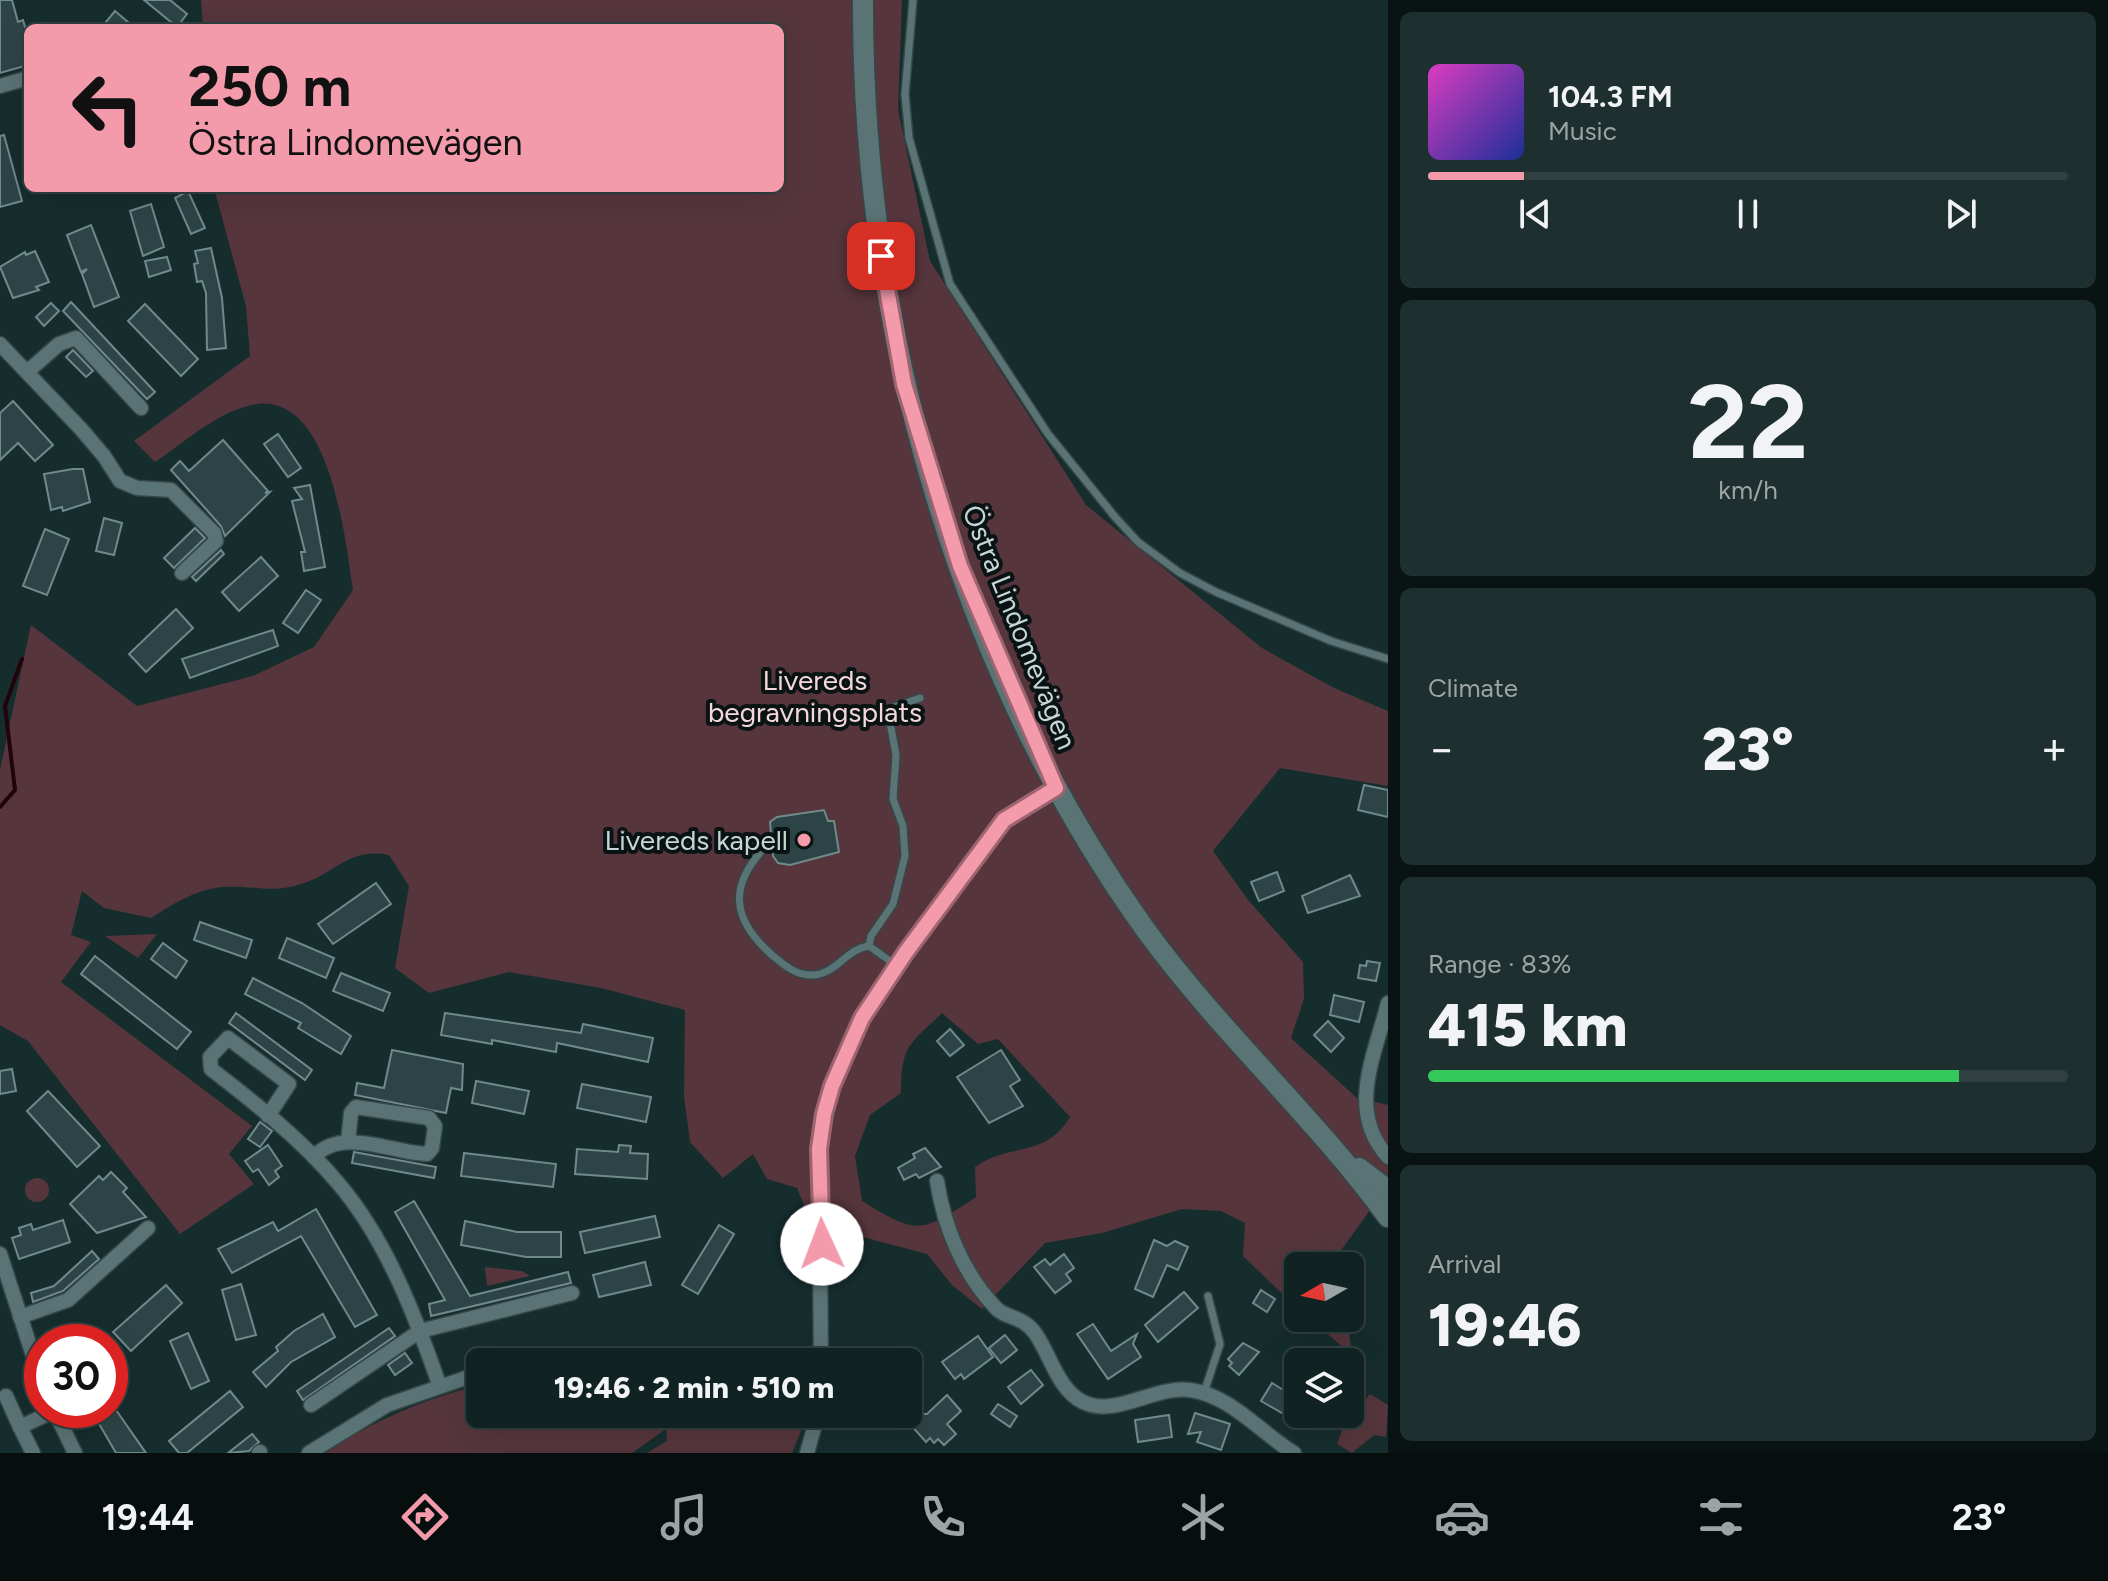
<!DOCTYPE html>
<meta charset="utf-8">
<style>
:root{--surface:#102222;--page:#1e2f2f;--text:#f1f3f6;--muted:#9ca4a5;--line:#303f40;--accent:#f39aab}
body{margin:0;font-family:Figtree,sans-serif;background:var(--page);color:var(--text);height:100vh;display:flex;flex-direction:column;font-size:30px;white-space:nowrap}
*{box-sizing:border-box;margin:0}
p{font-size:26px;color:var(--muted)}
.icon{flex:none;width:44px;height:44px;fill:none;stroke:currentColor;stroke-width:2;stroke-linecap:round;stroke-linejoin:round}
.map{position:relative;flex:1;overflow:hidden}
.side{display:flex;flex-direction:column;gap:12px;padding:12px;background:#091313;width:720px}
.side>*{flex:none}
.hud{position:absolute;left:24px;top:24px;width:760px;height:168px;border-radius:12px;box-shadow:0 8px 32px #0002,0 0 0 2px var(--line);background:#f39aab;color:#111;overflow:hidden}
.needle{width:52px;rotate:261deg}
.controls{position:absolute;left:1284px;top:1252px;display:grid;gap:16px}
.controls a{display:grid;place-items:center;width:80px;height:80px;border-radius:12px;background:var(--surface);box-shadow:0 8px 32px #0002,0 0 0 2px var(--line);font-size:40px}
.speed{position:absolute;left:24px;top:1324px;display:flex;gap:16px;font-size:40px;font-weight:700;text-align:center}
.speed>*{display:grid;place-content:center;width:104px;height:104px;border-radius:50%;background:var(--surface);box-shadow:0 8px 32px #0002,0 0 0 2px var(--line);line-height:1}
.speed .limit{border:12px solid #d22;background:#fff;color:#111}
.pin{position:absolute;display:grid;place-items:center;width:68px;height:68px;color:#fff;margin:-34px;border-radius:16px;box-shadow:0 4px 12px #0006}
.me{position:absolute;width:88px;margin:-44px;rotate:358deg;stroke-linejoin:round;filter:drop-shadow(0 0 6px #0008)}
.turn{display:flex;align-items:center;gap:28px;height:168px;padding:0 32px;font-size:36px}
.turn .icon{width:104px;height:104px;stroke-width:2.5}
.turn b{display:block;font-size:56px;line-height:68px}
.big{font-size:60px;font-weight:800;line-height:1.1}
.side .widget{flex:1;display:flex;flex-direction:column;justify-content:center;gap:12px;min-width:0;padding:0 28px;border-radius:12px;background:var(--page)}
.side .dial{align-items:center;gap:0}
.dial b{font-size:104px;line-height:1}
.song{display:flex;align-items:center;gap:24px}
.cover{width:96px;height:96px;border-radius:12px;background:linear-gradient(135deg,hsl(310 70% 55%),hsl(230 70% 35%))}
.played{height:8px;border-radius:4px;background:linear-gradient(90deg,var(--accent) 15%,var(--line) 15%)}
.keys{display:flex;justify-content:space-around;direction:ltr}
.heat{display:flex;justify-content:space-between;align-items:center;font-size:44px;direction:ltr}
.charge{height:12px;border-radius:6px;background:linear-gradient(90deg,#34c759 83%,var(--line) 0)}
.trip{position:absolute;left:466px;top:1348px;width:456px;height:80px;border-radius:12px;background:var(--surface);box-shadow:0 8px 32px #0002,0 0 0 2px var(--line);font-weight:800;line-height:80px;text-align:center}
.menu{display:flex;height:128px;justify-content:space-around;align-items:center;background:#060e0e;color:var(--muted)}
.menu .icon{width:56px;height:56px}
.menu .current{color:var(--accent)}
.menu b{font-size:36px;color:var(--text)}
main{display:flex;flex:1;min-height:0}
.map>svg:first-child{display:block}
.green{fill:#56363c;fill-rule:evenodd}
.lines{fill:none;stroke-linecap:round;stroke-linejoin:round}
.stream{stroke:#22030b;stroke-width:4}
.building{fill:#2d4446;stroke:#70898b;stroke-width:2}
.lane-casing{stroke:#354748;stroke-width:10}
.street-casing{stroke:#354748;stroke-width:17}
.secondary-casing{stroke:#354748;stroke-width:23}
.lane{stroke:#5a7375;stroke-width:7}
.street{stroke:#5a7375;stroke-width:14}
.secondary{stroke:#5a7375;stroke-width:20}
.route-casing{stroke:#9e646f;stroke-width:20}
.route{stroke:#f39aab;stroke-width:14}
.poi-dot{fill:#f39aab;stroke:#091314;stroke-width:3}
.labels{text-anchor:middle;stroke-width:8;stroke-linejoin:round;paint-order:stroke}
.street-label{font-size:28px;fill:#c8d5d6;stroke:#091314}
.park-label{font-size:28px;fill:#f5d7db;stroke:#091314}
.poi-label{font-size:28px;fill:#c8d5d6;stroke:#091314;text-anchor:end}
</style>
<main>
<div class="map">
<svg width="1388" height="1453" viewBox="0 0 1388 1453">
<rect width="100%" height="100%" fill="#162d2e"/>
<g class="green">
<path d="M201 0H902L898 110 930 261 1086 505 1262 648 1334 688 1388 711V786L1280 768 1213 851 1248 900 1303 962 1304 999 1291 1038 1357 1098 1388 1105V1185L1337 1256 1338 1266H1298V1309L1243 1256 1245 1223 1221 1211 1182 1209 1102 1233 1045 1243 982 1309 952 1285 927 1254 836 1230 804 1205 797 1188 767 1179 753 1154 723 1178 690 1142 684 1096 685 1010 601 988 509 972 429 993 395 968 409 886 389 855C346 847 336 875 298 885 272 893 251 885 225 887 198 888 173 904 151 918L104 908 82 891 71 935 91 942 61 982 252 1126 229 1154 254 1184 180 1234 28 1041 0 1025V770L31 625 137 706 253 676 314 647 353 590C345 539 331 395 257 404 220 409 185 442 155 462L134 441 250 356 246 306 214 188H780V28H203ZM859 1011V1032L837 1057ZM942 1013 978 1044 998 1039 1070 1117C1045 1159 1009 1142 975 1167L976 1197C921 1233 919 1236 862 1201L855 1156 870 1115 901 1093C901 1045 909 1045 942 1013Z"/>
<polygon points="157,934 138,958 105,936"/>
<circle cx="37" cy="1190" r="12"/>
<polygon points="485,1267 522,1271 530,1276 487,1286"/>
<polygon points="1309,1318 1347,1318 1352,1355"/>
<path d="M480 1385V1414H808L792 1453H647L667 1441 666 1429 632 1453H325C370 1422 427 1398 480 1385Z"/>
<polygon points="1370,1394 1388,1405 1386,1437 1374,1435 1352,1453 1337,1444 1343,1428"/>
</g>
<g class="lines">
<polyline class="stream" points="0,807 15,790 5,706 22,659"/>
</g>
<g class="building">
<polygon points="0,0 12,0 18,22 23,20 28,37 28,65 0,73"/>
<polygon points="144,0 170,0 187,14 177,27"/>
<polygon points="115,11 135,28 101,28"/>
<polygon points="4,135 22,201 0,207 0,136"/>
<polygon points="188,191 205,228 191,234 175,198"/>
<polygon points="151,204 164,247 143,256 130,211"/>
<polygon points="91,225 119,297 94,307 82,274 87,269 81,272 67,235"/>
<polygon points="211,248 222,298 226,348 207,350 206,293 202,281 197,282 194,264 198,263 195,251"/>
<polygon points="35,251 49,282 36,287 39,290 13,298 0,267 25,252 26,255"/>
<polygon points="167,257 171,270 149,277 145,261"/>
<polygon points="71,302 155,392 147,399 63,311"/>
<polygon points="51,303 59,311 44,326 36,317"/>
<polygon points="145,304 198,359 181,376 128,321"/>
<polygon points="73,350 93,371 86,377 66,357"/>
<polygon points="13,401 53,445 35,461 18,443 0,460 0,413"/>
<polygon points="278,434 301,468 288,477 264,444"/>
<polygon points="223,440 268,491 265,493 270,492 225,536 221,526 171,470 180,461 189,471"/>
<polygon points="73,469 83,469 90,502 63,511 62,507 51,510 44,474"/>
<polygon points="310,485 325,567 304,571 301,552 305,552 292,501 302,499 294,488"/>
<polygon points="104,518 122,523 114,555 96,551"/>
<polygon points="195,528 205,538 174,568 164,558"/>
<polygon points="45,529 69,539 47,595 23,586"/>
<polygon points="221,550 224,554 196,581 192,577"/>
<polygon points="261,557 278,576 239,611 222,592"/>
<polygon points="306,590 321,600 298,633 283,623"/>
<polygon points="176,609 193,628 146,672 129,654"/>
<polygon points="273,630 278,646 190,678 182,659"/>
<polygon points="1364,785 1388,790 1388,817 1358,810"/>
<polygon points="824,810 828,821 834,821 839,852 790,865 778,863 773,856 770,822 777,817"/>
<polygon points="1277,872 1284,891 1259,901 1251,882"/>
<polygon points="1350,875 1360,896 1308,913 1302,896"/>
<polygon points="376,883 391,904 333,944 318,924"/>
<polygon points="200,922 252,940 246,958 194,940"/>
<polygon points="287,938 334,958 326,978 279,958"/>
<polygon points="163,943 187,961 176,978 151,959"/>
<polygon points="95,956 191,1032 177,1049 81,974"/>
<polygon points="1367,961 1380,963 1376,981 1358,978 1360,965 1366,966"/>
<polygon points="341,973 390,993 383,1011 333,991"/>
<polygon points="253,978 302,1003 351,1036 341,1054 298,1028 301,1023 245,994"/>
<polygon points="1334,995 1364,1002 1359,1022 1330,1015"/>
<polygon points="236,1013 312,1070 305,1080 229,1023"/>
<polygon points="445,1013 581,1033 583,1024 653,1038 648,1062 557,1043 556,1052 492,1040 492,1044 441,1035"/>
<polygon points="1328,1021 1344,1038 1331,1052 1314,1035"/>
<polygon points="950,1029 964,1045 950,1056 937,1041"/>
<polygon points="392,1050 463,1064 462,1090 451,1088 446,1113 355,1095 357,1083 384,1088"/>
<polygon points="1001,1050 1020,1080 1010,1086 1023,1106 989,1123 957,1077"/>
<polygon points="12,1069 16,1091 0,1094 0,1071"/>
<polygon points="476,1081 529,1091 524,1114 472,1103"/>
<polygon points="582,1084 651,1097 646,1122 577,1108"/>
<polygon points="48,1091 100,1146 77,1167 27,1111"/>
<polygon points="260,1122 272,1131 260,1147 248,1139"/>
<polygon points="268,1145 282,1166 275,1171 279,1177 269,1185 258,1169 253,1172 245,1161"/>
<polygon points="619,1145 631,1146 630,1153 648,1154 647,1179 575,1174 577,1149 618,1152"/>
<polygon points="925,1148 941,1167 919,1178 916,1174 904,1180 898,1168 915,1158 913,1154"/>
<polygon points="354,1152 436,1167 434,1178 352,1163"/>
<polygon points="464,1153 556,1164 553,1187 461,1176"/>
<polygon points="111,1172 127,1188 123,1192 146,1217 97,1233 70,1204 99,1176 103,1180"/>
<polygon points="414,1201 470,1296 568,1272 571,1283 431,1316 429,1304 445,1300 395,1212"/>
<polygon points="316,1209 377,1315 355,1327 301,1236 232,1273 218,1249 273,1222 278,1231"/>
<polygon points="655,1216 660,1237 585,1253 580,1232"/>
<polygon points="63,1220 70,1242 19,1259 12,1238 21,1235 19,1228 31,1224 33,1230"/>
<polygon points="465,1221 517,1232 561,1232 561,1257 526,1257 461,1245"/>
<polygon points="719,1225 734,1234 698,1294 682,1285"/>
<polygon points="1154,1240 1167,1246 1175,1241 1188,1247 1178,1270 1167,1265 1153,1297 1135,1289"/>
<polygon points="92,1251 99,1259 63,1291 33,1302 31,1293 54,1286"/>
<polygon points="1064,1254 1074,1268 1066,1274 1071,1281 1055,1293 1034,1267 1045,1259 1050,1265"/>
<polygon points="645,1262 651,1285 599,1297 593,1275"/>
<polygon points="241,1284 256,1335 236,1340 222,1290"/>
<polygon points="166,1285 182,1303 131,1351 113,1332"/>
<polygon points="1261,1290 1275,1299 1267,1312 1253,1303"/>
<polygon points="1184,1292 1198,1308 1158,1342 1145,1325"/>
<polygon points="323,1314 335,1337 291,1362 266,1387 253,1372 278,1351 276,1347 294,1331"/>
<polygon points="1093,1324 1111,1351 1137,1334 1133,1344 1141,1357 1108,1379 1077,1334"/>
<polygon points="389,1328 395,1336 303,1400 297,1391"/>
<polygon points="188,1333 209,1381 191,1389 170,1341"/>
<polygon points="1005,1335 1017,1350 1001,1363 989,1348"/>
<polygon points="978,1336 993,1357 964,1379 961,1374 955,1379 942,1362"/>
<polygon points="1243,1343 1259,1352 1239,1375 1229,1366 1232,1363 1228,1359"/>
<polygon points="405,1353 412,1363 395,1375 388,1365"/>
<polygon points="1031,1370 1043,1385 1021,1404 1008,1387"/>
<polygon points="1272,1383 1298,1399 1298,1414 1318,1414 1308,1428 1261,1401"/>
<polygon points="230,1391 243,1407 187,1453 179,1453 169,1441"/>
<polygon points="947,1395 961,1411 947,1424 956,1434 944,1445 938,1439 934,1443 930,1438 926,1442 901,1414 927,1414"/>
<polygon points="998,1404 1017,1416 1010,1427 991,1414"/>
<polygon points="91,1410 116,1410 146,1453 116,1453"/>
<polygon points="1195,1413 1230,1424 1221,1450 1197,1442 1201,1432 1188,1434"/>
<polygon points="1169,1415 1172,1437 1138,1442 1135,1420"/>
<polygon points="252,1434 259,1442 249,1451 228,1453"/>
</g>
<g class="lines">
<defs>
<g id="lane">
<polyline points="913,0 905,94 909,138 950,284 1048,434 1115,517 1138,542 1180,573 1216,592 1331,641 1388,659"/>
<path d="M767 845C728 885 731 919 772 955 783 964 795 975 810 975 836 976 845 949 869 946L897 966"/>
<polyline points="869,946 871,936 893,904 905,856 903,826 893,799 896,755 889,717 894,707 920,698"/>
<polyline points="1204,1393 1220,1344 1208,1296"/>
</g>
<g id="street">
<polyline points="0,86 28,78"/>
<polyline points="0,344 81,429 104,456 120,481 137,488 171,490 214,533 216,541 182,573"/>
<polyline points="27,372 59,344 76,338 141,408"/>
<path d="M1388 1003C1375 1055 1346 1111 1388 1157"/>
<path d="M268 1116 289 1084 228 1038 210 1057 211 1069C255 1103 302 1140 338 1183 386 1239 415 1315 439 1384"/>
<path d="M314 1157C341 1126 392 1153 427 1154L432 1148 435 1126 429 1118 356 1107 351 1113 348 1142"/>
<path d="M937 1181C944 1227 963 1273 995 1307 1005 1319 1022 1315 1035 1333 1050 1354 1058 1390 1083 1402 1115 1418 1156 1385 1190 1390 1230 1395 1261 1433 1294 1453"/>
<polyline points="0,1254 42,1383"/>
<polyline points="20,1317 68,1300 148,1228"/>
<polyline points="540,1362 586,1362"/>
<polyline points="821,1362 819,1149 832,1086 862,1018 972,861 1004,820 1056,788"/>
<polyline points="6,1396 20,1427 54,1411"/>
<polyline points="311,1405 420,1331 572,1293"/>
<polyline points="54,1410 75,1453"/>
<polyline points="20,1427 33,1453"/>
<polyline points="259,1453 260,1452"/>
<polyline points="309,1453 387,1405 480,1373"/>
<polyline points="807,1453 818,1414"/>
</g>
<g id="secondary">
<path d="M863 0C862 323 956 665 1145 929 1219 1031 1314 1116 1388 1217"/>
<polyline points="1359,1168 1388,1190"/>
</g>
</defs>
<use href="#lane" class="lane-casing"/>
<use href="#street" class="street-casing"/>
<use href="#secondary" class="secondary-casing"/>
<use href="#lane" class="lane"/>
<use href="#street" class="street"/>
<use href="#secondary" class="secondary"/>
</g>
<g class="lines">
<defs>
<polyline id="route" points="822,1244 819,1149 824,1114 832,1086 862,1018 906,952 1004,820 1056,788 960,566 904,384 881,256"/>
</defs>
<use href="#route" class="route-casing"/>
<use href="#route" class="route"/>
</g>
<circle class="poi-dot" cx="804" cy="840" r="8"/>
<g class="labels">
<g class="street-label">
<text transform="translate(1020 627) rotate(68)" y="10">Östra Lindomevägen</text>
</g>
<g class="park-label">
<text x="815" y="690">Livereds<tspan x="815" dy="32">begravningsplats</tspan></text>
</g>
<g class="poi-label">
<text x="788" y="850">Livereds kapell</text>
</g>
</g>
</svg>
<div class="controls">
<a><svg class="needle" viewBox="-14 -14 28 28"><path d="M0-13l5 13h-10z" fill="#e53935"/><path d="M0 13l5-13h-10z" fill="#9ca4a5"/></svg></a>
<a><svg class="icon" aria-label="layers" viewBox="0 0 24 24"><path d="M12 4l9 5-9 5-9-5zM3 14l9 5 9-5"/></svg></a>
</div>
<div class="speed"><div class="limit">30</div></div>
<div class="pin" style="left:881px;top:256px;background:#d93025"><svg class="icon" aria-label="arrive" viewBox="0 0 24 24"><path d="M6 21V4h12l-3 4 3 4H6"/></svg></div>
<svg class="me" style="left:822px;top:1244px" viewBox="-20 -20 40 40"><circle r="19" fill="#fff"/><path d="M0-13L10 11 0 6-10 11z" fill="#f39aab"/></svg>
<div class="trip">19:46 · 2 min · 510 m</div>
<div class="hud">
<div class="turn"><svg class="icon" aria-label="left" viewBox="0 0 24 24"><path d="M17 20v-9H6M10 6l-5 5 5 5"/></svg><div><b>250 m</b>Östra Lindomevägen</div></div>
</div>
</div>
<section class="side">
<div class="widget">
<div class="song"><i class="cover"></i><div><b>104.3 FM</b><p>Music</p></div></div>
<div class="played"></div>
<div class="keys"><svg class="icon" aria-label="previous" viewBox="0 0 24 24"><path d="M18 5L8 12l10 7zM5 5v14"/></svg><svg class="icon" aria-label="pause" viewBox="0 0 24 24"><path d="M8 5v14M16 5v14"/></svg><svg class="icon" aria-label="next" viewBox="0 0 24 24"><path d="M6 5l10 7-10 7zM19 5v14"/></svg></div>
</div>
<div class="widget dial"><b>22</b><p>km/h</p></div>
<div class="widget"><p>Climate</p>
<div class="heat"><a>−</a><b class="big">23°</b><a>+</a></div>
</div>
<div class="widget"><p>Range · 83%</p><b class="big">415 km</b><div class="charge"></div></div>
<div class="widget"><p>Arrival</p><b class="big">19:46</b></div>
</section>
</main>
<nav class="menu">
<b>19:44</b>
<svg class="icon current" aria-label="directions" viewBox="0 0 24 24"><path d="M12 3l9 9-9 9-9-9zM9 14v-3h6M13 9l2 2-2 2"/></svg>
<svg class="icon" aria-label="music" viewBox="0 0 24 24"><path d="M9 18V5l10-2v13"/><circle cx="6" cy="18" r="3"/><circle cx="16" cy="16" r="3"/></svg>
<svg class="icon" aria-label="phone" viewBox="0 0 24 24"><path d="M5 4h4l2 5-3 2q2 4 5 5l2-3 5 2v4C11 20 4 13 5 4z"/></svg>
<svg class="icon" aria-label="climate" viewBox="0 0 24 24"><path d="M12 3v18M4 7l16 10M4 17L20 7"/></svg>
<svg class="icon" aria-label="car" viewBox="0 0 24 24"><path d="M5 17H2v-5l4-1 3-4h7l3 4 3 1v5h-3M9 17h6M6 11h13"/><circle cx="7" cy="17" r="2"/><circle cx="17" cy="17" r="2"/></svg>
<svg class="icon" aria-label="filters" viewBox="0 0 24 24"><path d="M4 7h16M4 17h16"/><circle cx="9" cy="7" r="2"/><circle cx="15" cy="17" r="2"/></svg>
<b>23°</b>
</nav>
